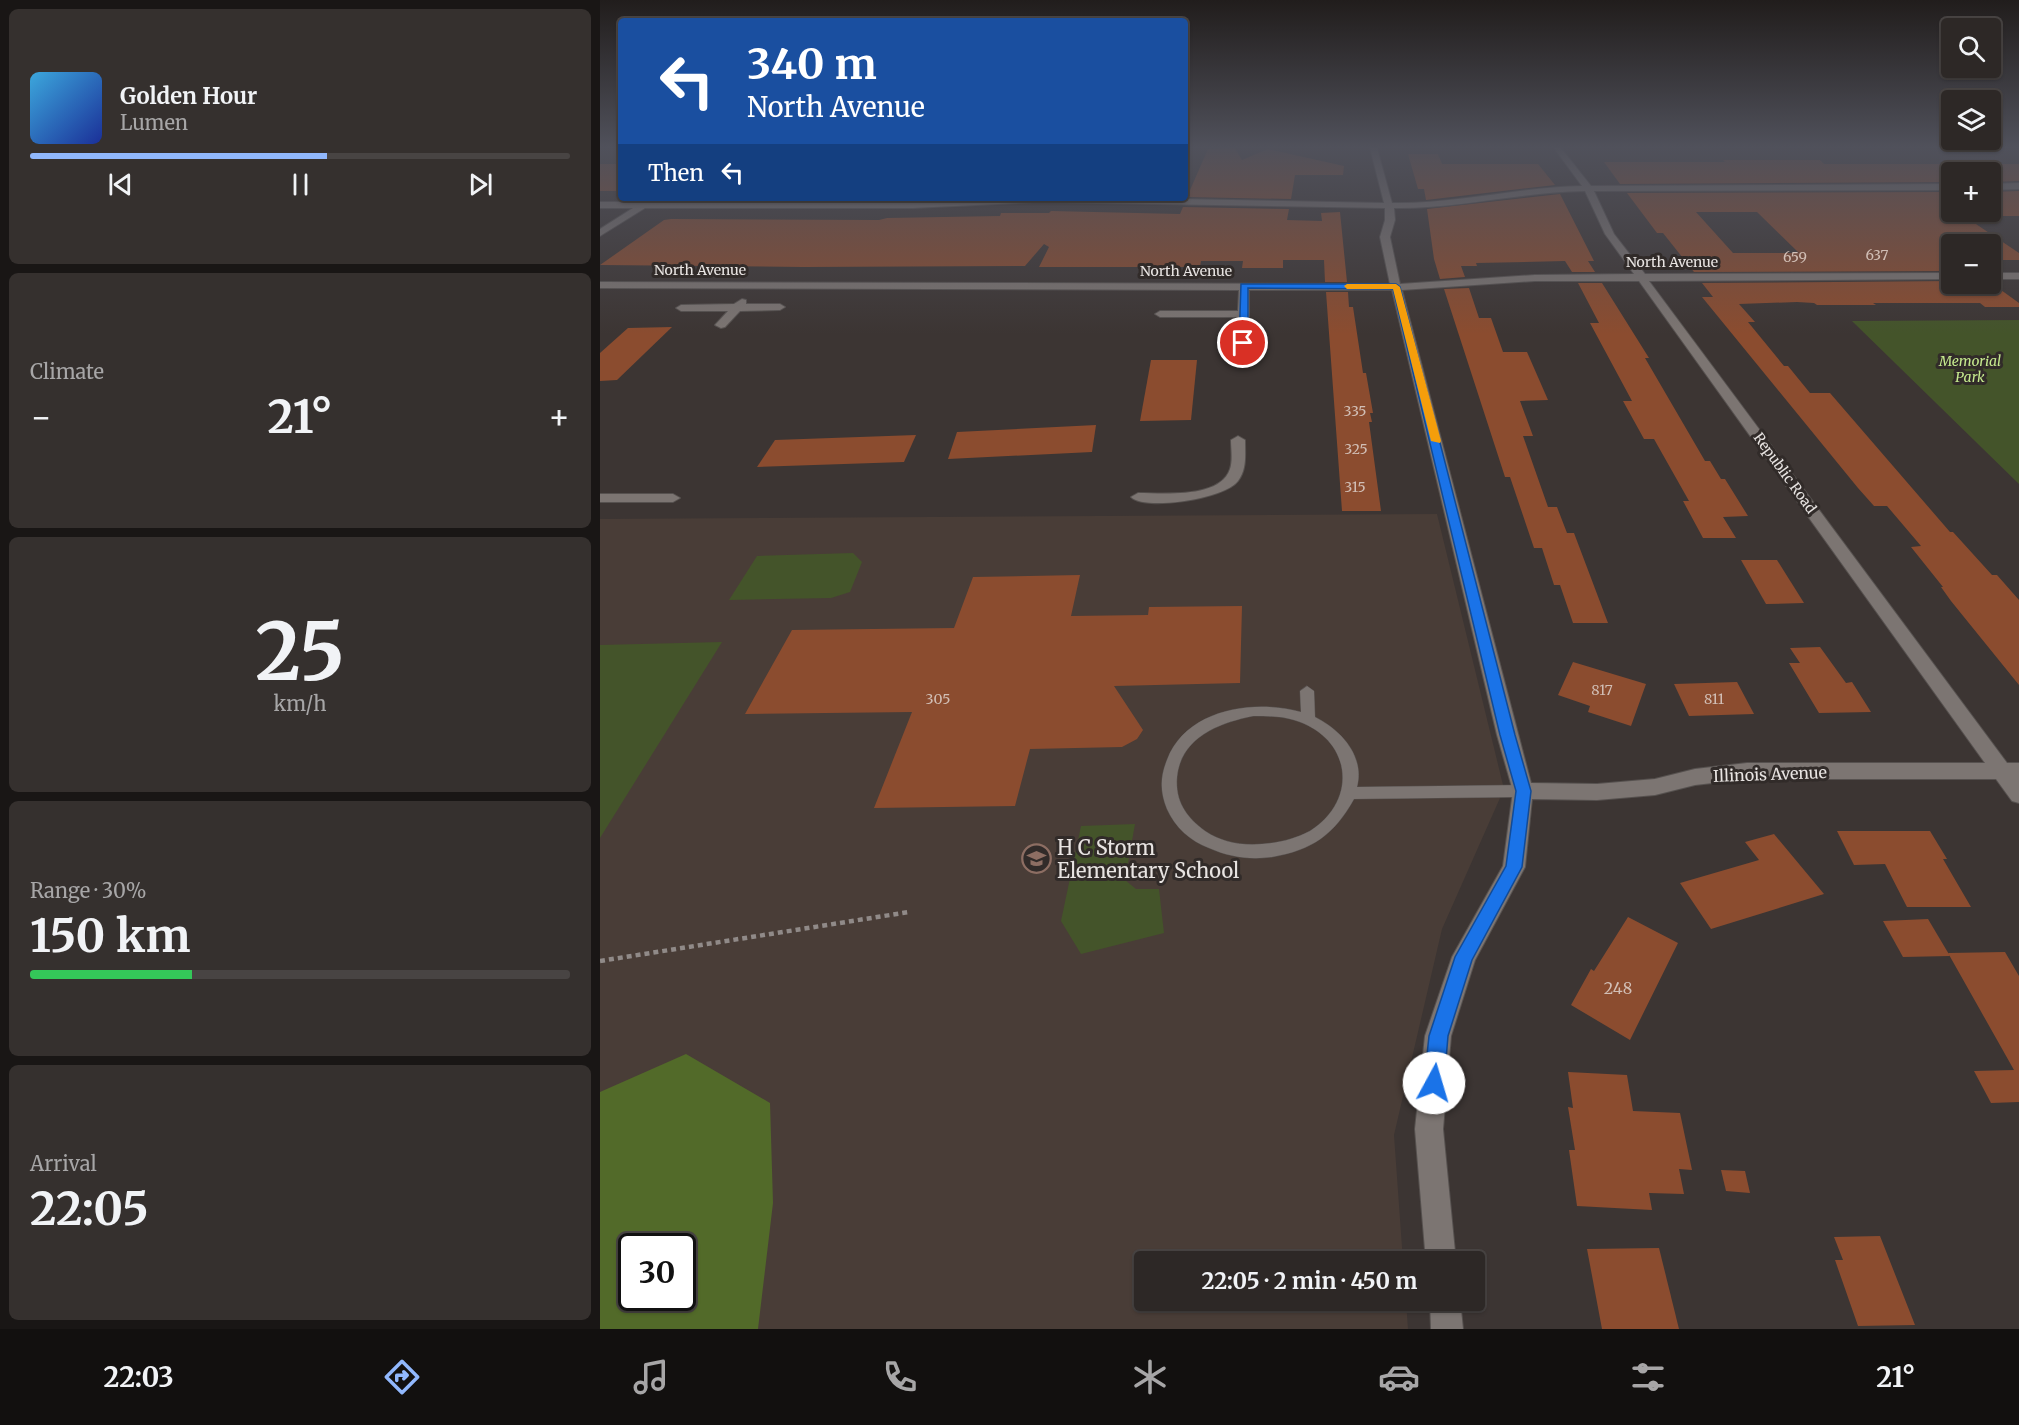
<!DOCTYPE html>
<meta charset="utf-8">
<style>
:root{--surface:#2d2826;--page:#35302e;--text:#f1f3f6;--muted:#a7a6a7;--line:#484443;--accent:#91b8fd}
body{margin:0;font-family:Merriweather,serif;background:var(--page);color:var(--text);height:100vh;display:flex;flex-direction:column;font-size:22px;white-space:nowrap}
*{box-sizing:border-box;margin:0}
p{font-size:20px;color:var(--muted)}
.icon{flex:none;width:33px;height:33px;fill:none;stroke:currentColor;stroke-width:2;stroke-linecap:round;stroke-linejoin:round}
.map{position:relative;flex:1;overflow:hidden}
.drawer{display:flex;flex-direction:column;gap:9px;padding:9px;background:#191615;width:600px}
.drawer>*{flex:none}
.top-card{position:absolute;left:18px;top:18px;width:570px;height:183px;border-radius:6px;box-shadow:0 2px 4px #0004,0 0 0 2px var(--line);background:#1a4fa0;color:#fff;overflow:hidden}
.tools{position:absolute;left:1341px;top:18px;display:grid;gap:12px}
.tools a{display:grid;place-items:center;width:60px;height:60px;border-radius:6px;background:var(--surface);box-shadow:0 2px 4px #0004,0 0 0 2px var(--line);font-size:30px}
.speed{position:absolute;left:18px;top:1233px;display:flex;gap:12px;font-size:30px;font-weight:700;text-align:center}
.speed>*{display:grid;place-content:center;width:78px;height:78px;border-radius:50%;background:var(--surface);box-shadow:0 2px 4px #0004,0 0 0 2px var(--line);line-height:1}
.speed .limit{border:3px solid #111;border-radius:9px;background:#fff;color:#111}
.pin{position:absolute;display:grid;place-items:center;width:51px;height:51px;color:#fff;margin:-26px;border:3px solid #fff;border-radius:50%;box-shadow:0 2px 6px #0007}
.me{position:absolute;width:66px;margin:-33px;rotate:6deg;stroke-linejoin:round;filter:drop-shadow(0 0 4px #0008)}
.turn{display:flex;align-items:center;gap:21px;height:126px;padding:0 30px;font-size:27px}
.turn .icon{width:78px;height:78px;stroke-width:2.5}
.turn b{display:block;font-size:42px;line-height:51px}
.then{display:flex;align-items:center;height:57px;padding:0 30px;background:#0003;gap:12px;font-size:22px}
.big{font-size:45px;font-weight:700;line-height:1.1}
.drawer .tile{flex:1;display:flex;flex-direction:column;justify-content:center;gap:9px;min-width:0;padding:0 21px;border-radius:9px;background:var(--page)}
.drawer .dial{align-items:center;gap:0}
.dial b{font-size:78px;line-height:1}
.song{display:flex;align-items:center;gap:18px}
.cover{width:72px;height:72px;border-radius:9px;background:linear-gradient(135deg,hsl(200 70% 55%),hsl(230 70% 35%))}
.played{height:6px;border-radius:3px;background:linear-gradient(90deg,var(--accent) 55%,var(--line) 55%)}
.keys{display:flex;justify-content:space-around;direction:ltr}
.heat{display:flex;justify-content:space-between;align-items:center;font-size:33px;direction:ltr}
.charge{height:9px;border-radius:4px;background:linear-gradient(90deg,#34c759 30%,var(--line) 0)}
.trip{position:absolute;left:534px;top:1251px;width:351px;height:60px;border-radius:6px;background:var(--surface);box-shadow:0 2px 4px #0004,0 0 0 2px var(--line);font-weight:700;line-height:60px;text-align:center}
.dock{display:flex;height:96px;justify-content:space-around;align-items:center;background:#12100f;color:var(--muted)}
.dock .icon{width:42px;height:42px}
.dock .active{color:var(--accent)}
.dock b{font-size:27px;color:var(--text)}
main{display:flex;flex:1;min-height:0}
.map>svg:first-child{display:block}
.built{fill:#493d37;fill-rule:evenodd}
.green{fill:#44542a}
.forest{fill:#526a29;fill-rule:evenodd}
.building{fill:#8b4c2f;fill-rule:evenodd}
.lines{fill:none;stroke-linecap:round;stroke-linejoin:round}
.lane-casing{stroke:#56514f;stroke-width:1}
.street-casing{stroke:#56514f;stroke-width:2}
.path{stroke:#908a88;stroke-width:4.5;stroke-dasharray:5 4;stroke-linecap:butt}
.lane{fill:#7c7572;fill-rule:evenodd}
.street{fill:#7c7572;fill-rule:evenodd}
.route{fill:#1a73e8;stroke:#114b97;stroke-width:1.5}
.slow{fill:#f59e0b}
.labels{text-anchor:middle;stroke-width:6;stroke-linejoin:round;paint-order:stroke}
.number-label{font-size:14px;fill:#d1beb5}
.far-street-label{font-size:14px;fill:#e8e4e2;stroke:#312b29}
.far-park-label{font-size:14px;font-style:italic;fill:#c5ea8e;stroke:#312b29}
.street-label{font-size:16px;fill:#e8e4e2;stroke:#312b29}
.near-number-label{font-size:16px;fill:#d1beb5}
.near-poi-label{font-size:20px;fill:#e8e4e2;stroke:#312b29;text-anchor:start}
</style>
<main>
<section class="drawer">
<div class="tile">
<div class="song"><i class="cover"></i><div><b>Golden Hour</b><p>Lumen</p></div></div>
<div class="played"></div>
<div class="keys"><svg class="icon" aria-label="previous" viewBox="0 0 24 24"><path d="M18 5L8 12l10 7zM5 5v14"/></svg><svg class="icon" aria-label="pause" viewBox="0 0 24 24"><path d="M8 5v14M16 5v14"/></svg><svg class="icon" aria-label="next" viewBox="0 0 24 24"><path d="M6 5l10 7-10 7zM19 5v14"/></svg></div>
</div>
<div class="tile"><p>Climate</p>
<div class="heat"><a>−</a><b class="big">21°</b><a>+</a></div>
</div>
<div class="tile dial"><b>25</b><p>km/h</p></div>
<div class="tile"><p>Range · 30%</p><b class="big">150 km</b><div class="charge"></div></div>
<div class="tile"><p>Arrival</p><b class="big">22:05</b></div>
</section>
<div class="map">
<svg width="1419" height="1329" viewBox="0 0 1419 1329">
<rect width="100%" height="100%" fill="#3c3533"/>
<path class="built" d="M837 514 904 789 842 929 794 1135 803 1261 544 1262V1300L806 1301 808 1329H0V519ZM32 1246H82V1298H32Z"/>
<g class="green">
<polygon points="1419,320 1419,484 1252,321"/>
<polygon points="253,553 262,562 250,592 231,598 129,600 157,556"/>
<polygon points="122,642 0,838 0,645"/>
<polygon points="535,824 525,880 536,889 559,889 564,933 481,954 461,921 481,826"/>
</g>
<path class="forest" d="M86 1054 170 1103 173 1203 158 1329H0V1092ZM32 1246H82V1298H32Z"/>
<g class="building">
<polygon points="635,148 642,160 668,149 744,166 743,175 695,175 691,199 587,197 608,149"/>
<polygon points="808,154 838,154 842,164 938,164 955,185 826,200 824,189 818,189"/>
<polygon points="1123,160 1220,160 1224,164 1419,164 1419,181 1390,182 1390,172 1352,172 1352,182 1020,184 1004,162 1125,162"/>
<rect x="0" y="164" width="21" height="27"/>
<path d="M1419 191V216H1364L1419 253V260H1390V244H1352V271L1094 272 1063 233H1057L1027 193 1352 192V212H1390V192ZM1096 212H1157L1199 253H1133Z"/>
<polygon points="960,194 994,261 988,261 995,272 972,272 965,261 876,263 877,266 861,266 865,277 840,279 834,259 827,209"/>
<polygon points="583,207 689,209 687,220 722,221 721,213 740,212 747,282 725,282 724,260 683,260 683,268 642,268 643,261 601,261 600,267 439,267 449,247 444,244 425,266 203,267 0,265 64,220 71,219 279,220 287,218 400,216 401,213 449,213 451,211 580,214"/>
<polygon points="1352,281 1352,284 1390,284 1390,282 1419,303 1419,307 1385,307 1380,303 1273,303 1276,305 1217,305 1214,303 1197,302 1139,304 1155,322 1148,322 1184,366 1188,366 1210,393 1230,393 1350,532 1353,532 1392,575 1397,575 1419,600 1419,685 1351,601 1341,587 1343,587 1311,547 1321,546 1287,506 1274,506 1258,488 1102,297 1113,297 1102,283"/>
<polygon points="978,283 1002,283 1049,358 1045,358 1105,461 1110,461 1121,479 1125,479 1148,516 1123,517 1136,538 1103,538 1083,501 1089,501 1054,439 1044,439 1023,401 1032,401 990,323 999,323"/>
<polygon points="869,288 879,318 891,318 903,352 927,352 948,400 920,401 933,436 923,436 948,507 957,507 967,533 974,533 1008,623 973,623 960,585 954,585 942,548 934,548 910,477 905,477 844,289"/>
<polygon points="726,292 748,292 749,307 753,307 763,373 766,373 773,413 770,413 772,422 769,422 781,511 742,511"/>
<polygon points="72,327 17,380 0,381 0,353 28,328"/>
<polygon points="551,360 597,360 591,420 540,421"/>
<polygon points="496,425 492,452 348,459 357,432"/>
<polygon points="316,435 304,462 157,467 175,440"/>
<polygon points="1141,560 1177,560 1204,603 1166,604"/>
<polygon points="480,575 471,616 548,615 549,607 642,606 640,683 514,686 543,730 537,739 522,747 430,749 415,806 274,808 312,712 145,714 192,630 354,628 373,577"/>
<polygon points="1220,647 1246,683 1252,682 1271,712 1219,713 1189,663 1200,663 1190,648"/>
<polygon points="973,662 1046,684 1031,726 988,712 990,706 958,695"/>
<polygon points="1137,682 1154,714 1089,716 1074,684"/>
<polygon points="1237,831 1330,831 1347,859 1343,859 1371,907 1307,907 1285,864 1254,865"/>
<polygon points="1174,834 1224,894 1111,929 1080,883 1159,860 1145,842"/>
<polygon points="1028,917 1078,943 1030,1040 971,1005 991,969 994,971"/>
<polygon points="1328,919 1350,956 1303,957 1283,921"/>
<polygon points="1405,952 1419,976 1419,1102 1391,1103 1374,1071 1414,1070 1348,953"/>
<polygon points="968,1072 1027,1075 1033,1111 1080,1113 1092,1170 1079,1169 1084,1194 1049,1193 1052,1210 977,1206 969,1150 975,1150 968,1107 973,1108"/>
<polygon points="1121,1170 1145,1171 1150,1193 1126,1191"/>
<polygon points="1280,1236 1315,1325 1258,1326 1235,1260 1243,1260 1234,1237"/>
<polygon points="1059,1248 1079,1329 1002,1329 987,1249"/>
</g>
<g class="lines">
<defs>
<path id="lane" d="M707 686 714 691 715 717C741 730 765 756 757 787L923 785 928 787 931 791 928 795 923 797 754 799C734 835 712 850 672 857 650 860 629 857 609 848 590 841 575 827 567 809 560 792 560 777 567 760 586 709 654 699 701 712L700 691ZM653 716C667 716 681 716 694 720 751 737 760 799 710 831 695 839 678 843 662 844 642 846 621 842 605 831 586 817 575 801 577 777 581 737 619 723 653 716Z"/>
<g id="street">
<path d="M770 148H777L792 203C856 204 919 187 982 186L954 148H961L991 186 1352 184V190L994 191 1014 234 1045 274 1352 273V279L1049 281 1407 763H1419V803L1412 801 1396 779H1147L1095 785 1055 795 997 800 932 799 925 867 875 960 851 1036 843 1129 856 1262H826L815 1129 825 1036 852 957 903 866 913 791 897 735 792 290H649V343L643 346 637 343 638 317H560L555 314 560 311H638L639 290 0 288V282L790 284 780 237 785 220V208L439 202 313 208H45L0 236V229L33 208H0V202H313L405 198H527L784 203ZM985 191 1005 234 1034 274 935 275 800 284 790 237 795 220 794 208C858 209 921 192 985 191ZM935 281H1039L1385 763H1147L1095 769 1055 779 997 784 931 783 802 290Z"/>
<polygon points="1419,183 1419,189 1390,190 1390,184"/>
<rect x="1390" y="273" width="29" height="6"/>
<polygon points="142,299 146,300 146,304 180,304 185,307 180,310 140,311 125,327 121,328 115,325 128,311 81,311 76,308 81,305 134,304"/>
<path d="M638 436 645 440C645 455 647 469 638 481 625 499 544 511 531 497L538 493C563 493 620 499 630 469 633 460 631 449 631 440Z"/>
<polygon points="0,494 73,494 80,498 73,502 0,502"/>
<polygon points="830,1300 860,1300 863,1329 831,1329"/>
</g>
</defs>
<use href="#lane" class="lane-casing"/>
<use href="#street" class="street-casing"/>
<polyline class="path" points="0,961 309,912"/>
<use href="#lane" class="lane"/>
<use href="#street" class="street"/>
</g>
<linearGradient id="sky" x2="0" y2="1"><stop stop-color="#211d1c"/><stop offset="0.44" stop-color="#50515b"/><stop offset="1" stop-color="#50515b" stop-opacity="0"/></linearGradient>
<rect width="1419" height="334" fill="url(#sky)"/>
<polygon class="route" points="641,284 796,284 800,287 915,735 931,791 922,867 872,960 848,1036 844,1083 841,1090 834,1093 826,1090 824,1083 829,1036 855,957 906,866 916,791 900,735 793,289 648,288 648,343 643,345 639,343"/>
<polygon class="slow" points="796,284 800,287 841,441 840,443 831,441 793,289 747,289 744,286 747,284"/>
<defs>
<symbol id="school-ring" viewBox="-11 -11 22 22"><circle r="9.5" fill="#312b29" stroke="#8d6e63" stroke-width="1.5"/><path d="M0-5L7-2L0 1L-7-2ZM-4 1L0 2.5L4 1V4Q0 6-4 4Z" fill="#8d6e63"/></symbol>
</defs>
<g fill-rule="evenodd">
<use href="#school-ring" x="420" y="842" width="33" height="33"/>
</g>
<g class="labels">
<g class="number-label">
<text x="1277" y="260">637</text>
<text x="1195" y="262">659</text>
<text x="755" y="416">335</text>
<text x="756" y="454">325</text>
<text x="755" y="492">315</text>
<text x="1002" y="695">817</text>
<text x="338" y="704">305</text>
<text x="1114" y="704">811</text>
</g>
<g class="far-street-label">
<text x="1072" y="267">North Avenue</text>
<text x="100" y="275">North Avenue</text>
<text x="586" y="276">North Avenue</text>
<text transform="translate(1185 473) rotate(54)" y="5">Republic Road</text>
</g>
<g class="far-park-label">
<text x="1370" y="366">Memorial<tspan x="1370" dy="16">Park</tspan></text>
</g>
<g class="street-label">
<text transform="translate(1170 774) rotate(-2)" y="6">Illinois Avenue</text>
</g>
<g class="near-number-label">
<text x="1018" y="994">248</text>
</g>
<g class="near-poi-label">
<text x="457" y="855">H C Storm<tspan x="457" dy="23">Elementary School</tspan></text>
</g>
</g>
</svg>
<div class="tools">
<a><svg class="icon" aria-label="search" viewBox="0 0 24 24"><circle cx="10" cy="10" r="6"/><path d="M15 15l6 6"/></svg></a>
<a><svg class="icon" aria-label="layers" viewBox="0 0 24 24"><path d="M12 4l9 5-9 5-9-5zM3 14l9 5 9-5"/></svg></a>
<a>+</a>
<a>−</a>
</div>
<div class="speed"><div class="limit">30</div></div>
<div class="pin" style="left:643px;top:343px;background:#d93025"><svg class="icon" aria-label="arrive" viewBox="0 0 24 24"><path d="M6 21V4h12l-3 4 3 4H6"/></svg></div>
<svg class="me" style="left:834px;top:1083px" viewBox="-20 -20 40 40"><circle r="19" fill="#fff"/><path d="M0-13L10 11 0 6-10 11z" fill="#1a73e8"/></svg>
<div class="trip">22:05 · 2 min · 450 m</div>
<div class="top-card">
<div class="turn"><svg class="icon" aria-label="left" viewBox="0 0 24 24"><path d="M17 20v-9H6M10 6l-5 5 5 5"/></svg><div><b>340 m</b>North Avenue</div></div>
<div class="then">Then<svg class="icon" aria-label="left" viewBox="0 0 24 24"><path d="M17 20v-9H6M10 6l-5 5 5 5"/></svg></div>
</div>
</div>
</main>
<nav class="dock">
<b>22:03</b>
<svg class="icon active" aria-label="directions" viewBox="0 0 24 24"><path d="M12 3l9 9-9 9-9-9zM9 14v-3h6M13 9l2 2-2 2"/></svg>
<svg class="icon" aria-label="music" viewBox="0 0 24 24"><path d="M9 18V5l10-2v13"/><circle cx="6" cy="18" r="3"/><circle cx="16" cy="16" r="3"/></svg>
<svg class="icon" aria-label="phone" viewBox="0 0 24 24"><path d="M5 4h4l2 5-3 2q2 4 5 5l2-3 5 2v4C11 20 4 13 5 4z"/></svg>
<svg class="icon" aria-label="climate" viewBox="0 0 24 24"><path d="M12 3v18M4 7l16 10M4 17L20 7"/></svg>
<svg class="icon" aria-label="car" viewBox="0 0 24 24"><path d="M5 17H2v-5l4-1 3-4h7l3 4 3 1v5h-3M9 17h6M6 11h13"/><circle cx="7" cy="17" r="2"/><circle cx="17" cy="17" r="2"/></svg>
<svg class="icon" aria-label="filters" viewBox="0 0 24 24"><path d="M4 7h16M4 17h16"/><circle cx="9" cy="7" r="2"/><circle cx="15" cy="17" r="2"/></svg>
<b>21°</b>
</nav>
